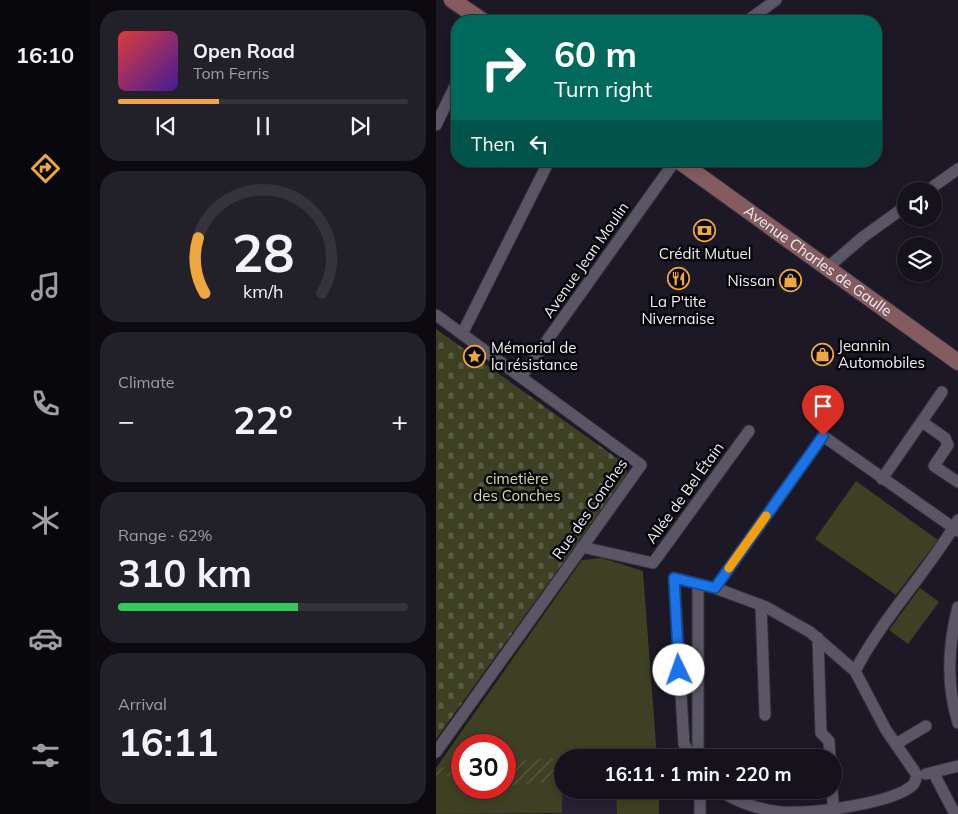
<!DOCTYPE html>
<meta charset="utf-8">
<style>
:root{--surface:#15121c;--page:#222029;--text:#f1f3f6;--muted:#9d9ea3;--line:#34323b;--accent:#f0a63e}
body{margin:0;font-family:Mulish,sans-serif;background:var(--page);color:var(--text);height:100vh;display:flex;flex-direction:column;font-size:19px;white-space:nowrap}
*{box-sizing:border-box;margin:0}
p{font-size:16px;color:var(--muted)}
.icon{flex:none;width:28px;height:28px;fill:none;stroke:currentColor;stroke-width:2;stroke-linecap:round;stroke-linejoin:round}
.map{position:relative;flex:1;overflow:hidden}
.side{display:flex;flex-direction:column;gap:10px;padding:10px;background:#0c0a0f;width:346px}
.side>*{flex:none}
.banner{position:absolute;left:15px;top:15px;width:431px;height:152px;border-radius:20px;box-shadow:0 2px 8px #0003,0 0 0 1px var(--line);background:#00695c;color:#fff;overflow:hidden}
.tools{position:absolute;left:461px;top:182px;display:grid;gap:10px}
.tools a{display:grid;place-items:center;width:45px;height:45px;border-radius:50%;background:var(--surface);box-shadow:0 2px 8px #0003,0 0 0 1px var(--line);font-size:25px}
.speed{position:absolute;left:15px;top:734px;display:flex;gap:10px;font-size:25px;font-weight:700;text-align:center}
.speed>*{display:grid;place-content:center;width:65px;height:65px;border-radius:50%;background:var(--surface);box-shadow:0 2px 8px #0003,0 0 0 1px var(--line);line-height:1}
.speed .limit{border:8px solid #d22;background:#fff;color:#111}
.pin{position:absolute;display:grid;place-items:center;width:42px;height:42px;color:#fff;margin:-51px -21px;border-radius:50% 50% 50% 0;rotate:-45deg;box-shadow:0 0 5px #0007}
.pin .icon{rotate:45deg}
.me{position:absolute;width:55px;margin:-28px;rotate:357deg;stroke-linejoin:round;filter:drop-shadow(0 0 4px #0008)}
.turn{display:flex;align-items:center;gap:18px;height:105px;padding:0 20px;font-size:22px}
.turn .icon{width:65px;height:65px;stroke-width:2.5}
.turn b{display:block;font-size:35px;line-height:42px}
.then{display:flex;align-items:center;height:48px;padding:0 20px;background:#0003;gap:10px;font-size:19px}
.big{font-size:38px;font-weight:700;line-height:1.1}
.side .tile{flex:1;display:flex;flex-direction:column;justify-content:center;gap:8px;min-width:0;padding:0 18px;border-radius:20px;background:var(--page)}
.side .dial{align-items:center;gap:0}
.dial svg{height:130px;overflow:visible;fill:none;stroke:var(--line);stroke-width:7;stroke-linecap:round;text-anchor:middle}
.dial text{fill:var(--text);stroke:none}
.song{display:flex;align-items:center;gap:15px}
.cover{width:60px;height:60px;border-radius:8px;background:linear-gradient(135deg,hsl(0 70% 55%),hsl(260 70% 35%))}
.played{height:5px;border-radius:2px;background:linear-gradient(90deg,var(--accent) 35%,var(--line) 35%)}
.keys{display:flex;justify-content:space-around;direction:ltr}
.heat{display:flex;justify-content:space-between;align-items:center;font-size:28px;direction:ltr}
.charge{height:8px;border-radius:4px;background:linear-gradient(90deg,#34c759 62%,var(--line) 0)}
.trip{position:absolute;left:118px;top:749px;width:288px;height:50px;border-radius:25px;background:var(--surface);box-shadow:0 2px 8px #0003,0 0 0 1px var(--line);font-weight:700;line-height:50px;text-align:center}
main{display:flex;flex:1;min-height:0}
.tab-bar{display:flex;flex-direction:column;width:90px;justify-content:space-around;align-items:center;background:#08070b;color:var(--muted)}
.tab-bar .icon{width:35px;height:35px}
.tab-bar .selected{color:var(--accent)}
.tab-bar b{font-size:22px;color:var(--text)}
.map>svg:first-child{display:block}
.built{fill:#272133}
.grass{fill:#3d4023;fill-rule:evenodd}
.cemetery{fill:url(#cemetery-stones)}
.garden{fill:url(#garden-furrows)}
.lines{fill:none;stroke-linecap:round;stroke-linejoin:round}
.street-casing{stroke:#35323c;stroke-width:13}
.secondary-casing{stroke:#35323c;stroke-width:18}
.street{stroke:#5b5666;stroke-width:11}
.secondary{stroke:#845c60;stroke-width:16}
.route-casing{stroke:#114b97;stroke-width:12}
.route{stroke:#1a73e8;stroke-width:9}
.slow{stroke:#f59e0b;stroke-width:9}
.labels{text-anchor:middle;stroke-width:5;stroke-linejoin:round;paint-order:stroke}
.poi-label{font-size:15px;fill:#efecf5;stroke:#060509}
.street-label{font-size:15px;fill:#efecf5;stroke:#060509}
.park-label{font-size:15px;fill:#d5dc95;stroke:#060509}
</style>
<main>
<nav class="tab-bar">
<b>16:10</b>
<svg class="icon selected" aria-label="directions" viewBox="0 0 24 24"><path d="M12 3l9 9-9 9-9-9zM9 14v-3h6M13 9l2 2-2 2"/></svg>
<svg class="icon" aria-label="music" viewBox="0 0 24 24"><path d="M9 18V5l10-2v13"/><circle cx="6" cy="18" r="3"/><circle cx="16" cy="16" r="3"/></svg>
<svg class="icon" aria-label="phone" viewBox="0 0 24 24"><path d="M5 4h4l2 5-3 2q2 4 5 5l2-3 5 2v4C11 20 4 13 5 4z"/></svg>
<svg class="icon" aria-label="climate" viewBox="0 0 24 24"><path d="M12 3v18M4 7l16 10M4 17L20 7"/></svg>
<svg class="icon" aria-label="car" viewBox="0 0 24 24"><path d="M5 17H2v-5l4-1 3-4h7l3 4 3 1v5h-3M9 17h6M6 11h13"/><circle cx="7" cy="17" r="2"/><circle cx="17" cy="17" r="2"/></svg>
<svg class="icon" aria-label="filters" viewBox="0 0 24 24"><path d="M4 7h16M4 17h16"/><circle cx="9" cy="7" r="2"/><circle cx="15" cy="17" r="2"/></svg>
</nav>
<section class="side">
<div class="tile">
<div class="song"><i class="cover"></i><div><b>Open Road</b><p>Tom Ferris</p></div></div>
<div class="played"></div>
<div class="keys"><svg class="icon" aria-label="previous" viewBox="0 0 24 24"><path d="M18 5L8 12l10 7zM5 5v14"/></svg><svg class="icon" aria-label="pause" viewBox="0 0 24 24"><path d="M8 5v14M16 5v14"/></svg><svg class="icon" aria-label="next" viewBox="0 0 24 24"><path d="M6 5l10 7-10 7zM19 5v14"/></svg></div>
</div>
<div class="tile dial"><svg viewBox="0 0 100 80">
<path d="M14 69A42 42 0 1 1 86 69"/>
<path d="M14 69A42 42 0 0 1 10 35" stroke="#f0a63e"/>
<text x="50" y="56" font-size="32" font-weight="700">28</text>
<text x="50" y="72" font-size="11">km/h</text>
</svg></div>
<div class="tile"><p>Climate</p>
<div class="heat"><a>−</a><b class="big">22°</b><a>+</a></div>
</div>
<div class="tile"><p>Range · 62%</p><b class="big">310 km</b><div class="charge"></div></div>
<div class="tile"><p>Arrival</p><b class="big">16:11</b></div>
</section>
<div class="map">
<svg width="522" height="814" viewBox="0 0 522 814">
<defs>
<pattern id="cemetery-stones" width="16" height="16" patternUnits="userSpaceOnUse" patternTransform="scale(1.25)"><rect width="16" height="16" fill="#3d4023"/><path d="M2 7V4a2 2 0 0 1 4 0v3zM10 15v-3a2 2 0 0 1 4 0v3z" fill="#595c44"/></pattern>
<pattern id="garden-furrows" width="10" height="10" patternUnits="userSpaceOnUse" patternTransform="scale(1.25)"><rect width="10" height="10" fill="#3d4023"/><path d="M-1 1l2-2M0 10L10 0M9 11l2-2" fill="none" stroke="#595c44"/></pattern>
</defs>
<rect width="100%" height="100%" fill="#1c1825"/>
<polygon class="built" points="125,788 126,790 180,790 181,814 115,814 126,813"/>
<g class="grass">
<polygon points="420,481 502,540 460,595 379,539"/>
<path d="M166 558 207 571 221 757 126 758V813L0 814V768L146 560ZM26 745H69V788H26Z"/>
<polygon points="484,588 503,602 472,644 453,630"/>
<polygon points="180,790 223,790 223,814 181,814"/>
</g>
<polygon class="cemetery" points="0,329 189,464 191,474 0,739"/>
<g class="garden">
<polygon points="118,758 119,781 69,786 69,762"/>
<polygon points="26,766 26,775 0,777 1,768"/>
</g>
<g class="lines">
<defs>
<g id="street">
<polyline points="311,21 340,0"/>
<polyline points="0,125 21,82"/>
<polyline points="491,191 522,169"/>
<polyline points="391,268 427,237 470,206"/>
<polyline points="0,315 205,465 0,752"/>
<polyline points="26,334 113,161"/>
<polyline points="85,377 239,161"/>
<polyline points="486,422 509,438 512,445 498,466 522,482"/>
<polyline points="446,479 506,392"/>
<polyline points="146,547 217,563 313,431"/>
<polyline points="279,588 330,607 374,632 419,671"/>
<polyline points="325,605 329,715"/>
<path d="M522 607C512 645 510 684 522 723"/>
<polyline points="382,638 385,733 393,741 394,758"/>
<polyline points="460,744 490,726"/>
<polyline points="256,758 248,744 238,578 279,588 387,436 522,531"/>
<polyline points="262,758 262,584"/>
<polyline points="490,774 522,766"/>
<polyline points="498,774 519,814"/>
<polyline points="264,790 264,814"/>
<path d="M284 790C297 801 328 811 345 812 374 814 456 804 477 785 479 783 480 778 481 775L450 730 419 671C447 617 491 573 522 520"/>
<polyline points="396,790 398,814"/>
</g>
<g id="secondary">
<polyline points="16,0 47,21"/>
<path id="s1" d="M243 161 522 362"/>
</g>
</defs>
<use href="#street" class="street-casing"/>
<use href="#secondary" class="secondary-casing"/>
<use href="#street" class="street"/>
<use href="#secondary" class="secondary"/>
</g>
<g class="lines">
<defs>
<polyline id="route" points="243,670 238,578 279,588 387,436"/>
</defs>
<use href="#route" class="route-casing"/>
<use href="#route" class="route"/>
<polyline class="slow" points="293,568 330,516"/>
</g>
<defs>
<symbol id="bank-ring" viewBox="-11 -11 22 22"><circle r="9.5" fill="#060509" stroke="#f0a63e" stroke-width="1.5"/><path d="M-6-4H6V4H-6ZM0-2.3a2.3 2.3 0 1 0 0 4.6a2.3 2.3 0 1 0 0-4.6Z" fill="#f0a63e"/></symbol>
<symbol id="restaurant-ring" viewBox="-11 -11 22 22"><circle r="9.5" fill="#060509" stroke="#f0a63e" stroke-width="1.5"/><path d="M-5-6h1v4h1v-4h1v4h1v-4h1v5L-1.5 .5V6h-2V.5L-5-1ZM5-6V6H3V1.5H1.5Q1.5-4 5-6Z" fill="#f0a63e"/></symbol>
<symbol id="shop-ring" viewBox="-11 -11 22 22"><circle r="9.5" fill="#060509" stroke="#f0a63e" stroke-width="1.5"/><path d="M-5-2.5h2.3a2.7 3.5 0 0 1 5.4 0H5L5.5 6h-11ZM-1.5-2.5h3a1.5 2.3 0 0 0-3 0Z" fill="#f0a63e"/></symbol>
<symbol id="sight-ring" viewBox="-11 -11 22 22"><circle r="9.5" fill="#060509" stroke="#f0a63e" stroke-width="1.5"/><path d="M0-6L1.8-2.2L6-1.7L2.9 1.2L3.7 5.4L0 3.3L-3.7 5.4L-2.9 1.2L-6-1.7L-1.8-2.2Z" fill="#f0a63e"/></symbol>
</defs>
<g fill-rule="evenodd">
<use href="#bank-ring" x="256" y="218" width="25" height="25"/>
<use href="#restaurant-ring" x="230" y="266" width="25" height="25"/>
<use href="#shop-ring" x="342" y="268" width="25" height="25"/>
<use href="#shop-ring" x="374" y="342" width="25" height="25"/>
<use href="#sight-ring" x="26" y="344" width="25" height="25"/>
</g>
<g class="labels">
<g class="poi-label">
<text x="269" y="259">Crédit Mutuel</text>
<text x="339" y="286" text-anchor="end">Nissan</text>
<text x="242" y="307">La P'tite<tspan x="242" dy="17">Nivernaise</tspan></text>
<text x="402" y="351" text-anchor="start">Jeannin<tspan x="402" dy="17">Automobiles</tspan></text>
<text x="55" y="353" text-anchor="start">Mémorial de<tspan x="55" dy="17">la résistance</tspan></text>
</g>
<g class="street-label">
<text transform="translate(150 260) rotate(-55)" y="5">Avenue Jean Moulin</text>
<text dy="5" stroke="none"><textPath href="#s1" startOffset="171">Avenue Charles de Gaulle</textPath></text>
<text transform="translate(249 493) rotate(-54)" y="5">Allée de Bel Étain</text>
<text transform="translate(154 509) rotate(-55)" y="5">Rue des Conches</text>
</g>
<g class="park-label">
<text x="81" y="484">cimetière<tspan x="81" dy="17">des Conches</tspan></text>
</g>
</g>
</svg>
<div class="tools">
<a><svg class="icon" aria-label="sound" viewBox="0 0 24 24"><path d="M4 9h4l5-4v14l-5-4H4zM17 9q2 3 0 6"/></svg></a>
<a><svg class="icon" aria-label="layers" viewBox="0 0 24 24"><path d="M12 4l9 5-9 5-9-5zM3 14l9 5 9-5"/></svg></a>
</div>
<div class="speed"><div class="limit">30</div></div>
<div class="pin" style="left:387px;top:436px;background:#d93025"><svg class="icon" aria-label="arrive" viewBox="0 0 24 24"><path d="M6 21V4h12l-3 4 3 4H6"/></svg></div>
<svg class="me" style="left:243px;top:670px" viewBox="-20 -20 40 40"><circle r="19" fill="#fff"/><path d="M0-13L10 11 0 6-10 11z" fill="#1a73e8"/></svg>
<div class="trip">16:11 · 1 min · 220 m</div>
<div class="banner">
<div class="turn"><svg class="icon" aria-label="right" viewBox="0 0 24 24"><path d="M7 20v-9h11M14 6l5 5-5 5"/></svg><div><b>60 m</b>Turn right</div></div>
<div class="then">Then<svg class="icon" aria-label="left" viewBox="0 0 24 24"><path d="M17 20v-9H6M10 6l-5 5 5 5"/></svg></div>
</div>
</div>
</main>
